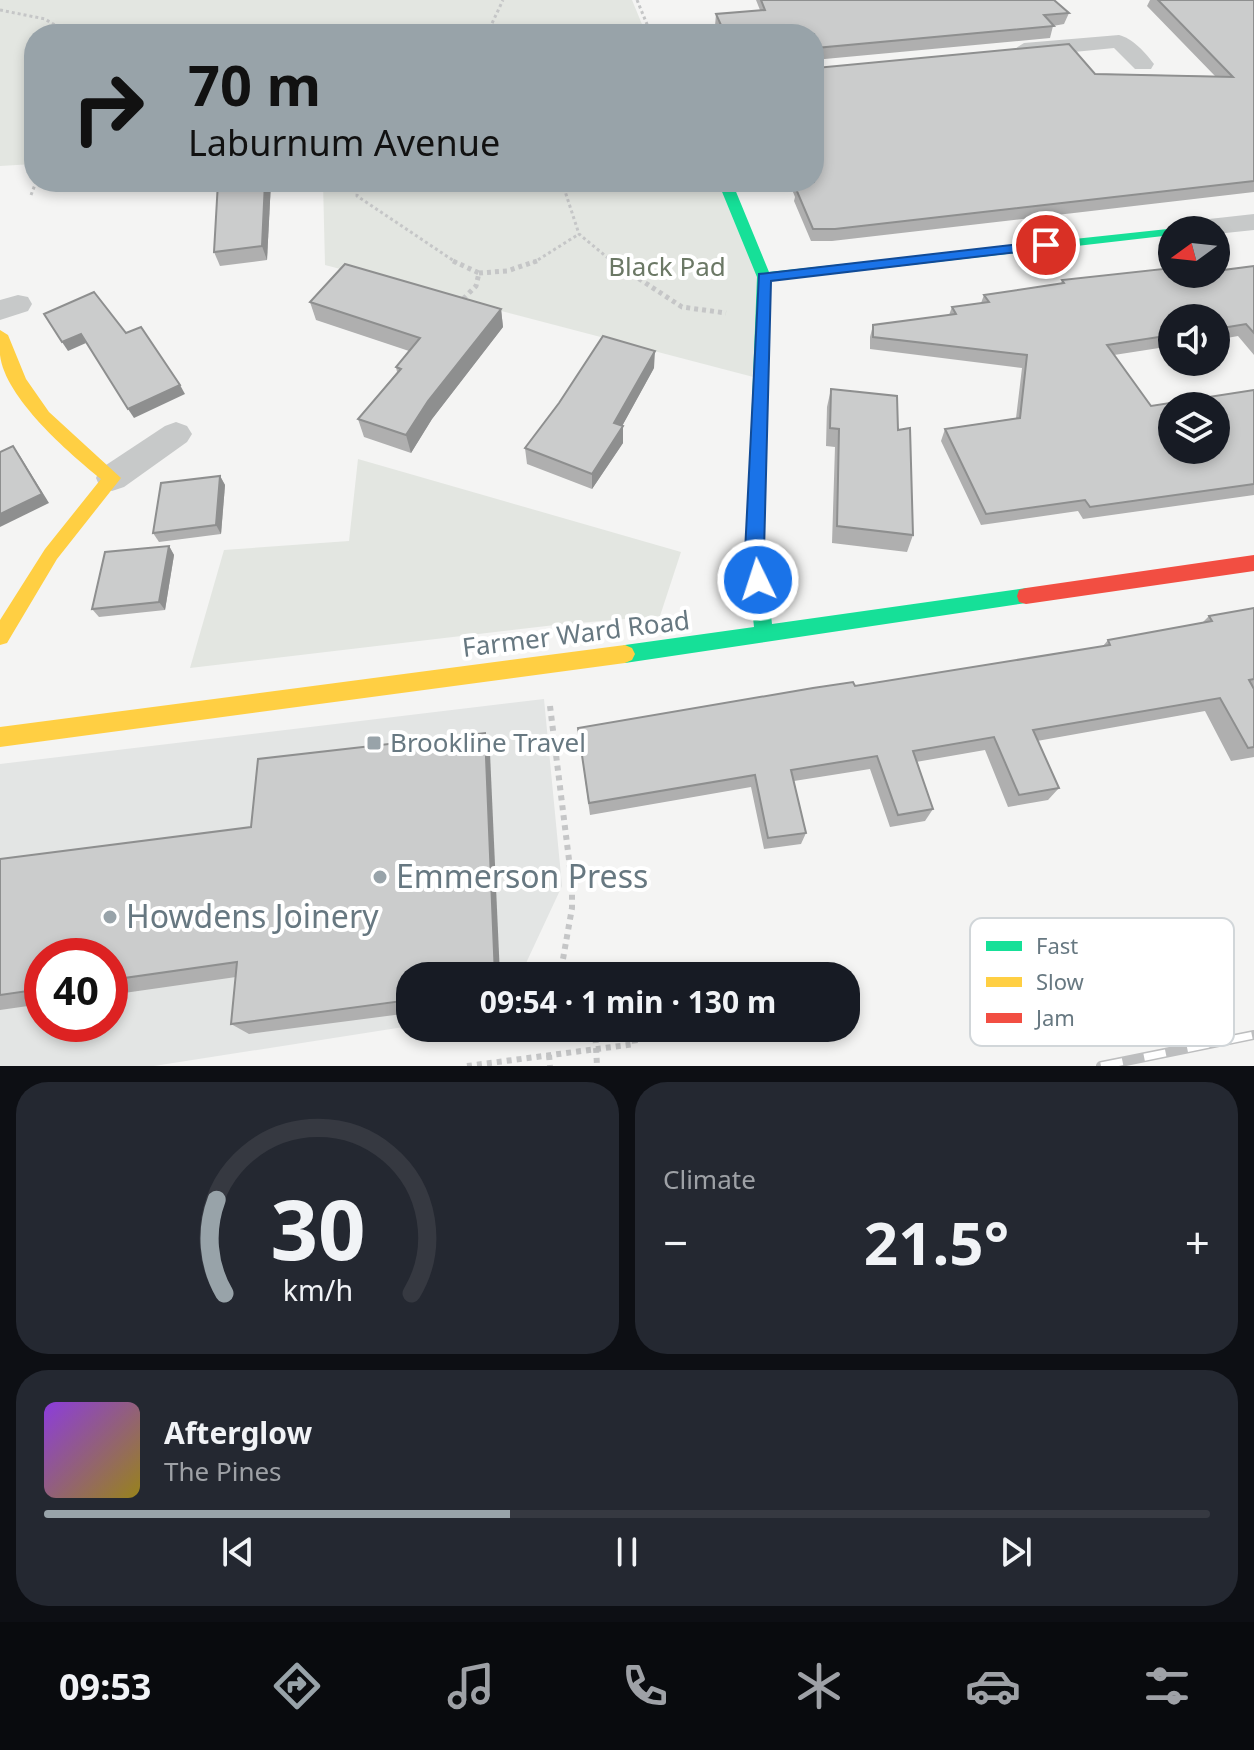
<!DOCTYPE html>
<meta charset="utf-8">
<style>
:root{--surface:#171b24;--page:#242831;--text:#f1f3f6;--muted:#9ea1a6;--line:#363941;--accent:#98a3a9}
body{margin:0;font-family:"Noto Sans",sans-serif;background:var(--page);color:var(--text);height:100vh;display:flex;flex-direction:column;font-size:30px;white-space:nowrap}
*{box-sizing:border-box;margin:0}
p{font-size:26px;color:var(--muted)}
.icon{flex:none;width:44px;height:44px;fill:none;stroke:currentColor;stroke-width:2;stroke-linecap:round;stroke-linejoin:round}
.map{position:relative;height:1066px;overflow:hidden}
.side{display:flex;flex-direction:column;gap:16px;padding:16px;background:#0d0f14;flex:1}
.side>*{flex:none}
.hud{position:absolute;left:24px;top:24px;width:800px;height:168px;border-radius:32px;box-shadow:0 4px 12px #0003;background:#98a3a9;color:#111;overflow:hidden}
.needle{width:52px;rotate:255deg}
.tools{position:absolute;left:1158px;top:216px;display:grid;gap:16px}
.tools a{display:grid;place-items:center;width:72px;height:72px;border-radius:50%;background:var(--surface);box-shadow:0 4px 12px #0003;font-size:40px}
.speed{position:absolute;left:24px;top:938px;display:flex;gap:16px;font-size:40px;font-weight:700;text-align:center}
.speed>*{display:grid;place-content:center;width:104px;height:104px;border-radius:50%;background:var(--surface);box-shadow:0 4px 12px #0003;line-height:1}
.speed .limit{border:12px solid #d22;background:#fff;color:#111}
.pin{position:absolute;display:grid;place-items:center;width:68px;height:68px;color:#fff;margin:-34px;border:4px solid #fff;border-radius:50%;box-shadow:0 2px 8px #0007}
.me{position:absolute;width:88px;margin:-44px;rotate:356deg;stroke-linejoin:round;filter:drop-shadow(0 0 6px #0008)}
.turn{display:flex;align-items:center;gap:28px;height:168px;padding:0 32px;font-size:36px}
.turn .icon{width:104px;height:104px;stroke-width:2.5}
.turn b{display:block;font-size:56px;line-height:68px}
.big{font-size:60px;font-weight:700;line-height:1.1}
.side .widget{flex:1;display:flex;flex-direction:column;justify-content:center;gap:12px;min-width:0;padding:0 28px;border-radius:32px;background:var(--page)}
.side .dial{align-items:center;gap:0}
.dial svg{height:208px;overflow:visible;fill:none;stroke:var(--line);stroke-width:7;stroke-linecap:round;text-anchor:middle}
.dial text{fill:var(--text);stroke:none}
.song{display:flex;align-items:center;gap:24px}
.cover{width:96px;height:96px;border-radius:12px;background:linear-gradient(135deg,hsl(270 70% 55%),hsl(50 70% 35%))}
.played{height:8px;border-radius:4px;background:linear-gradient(90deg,var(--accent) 40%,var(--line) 40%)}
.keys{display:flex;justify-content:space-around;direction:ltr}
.heat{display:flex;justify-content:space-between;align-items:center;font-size:44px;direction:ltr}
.side .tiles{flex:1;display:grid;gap:16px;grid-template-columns:1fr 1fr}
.widget:last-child{grid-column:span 2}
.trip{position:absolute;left:396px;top:962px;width:464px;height:80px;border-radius:32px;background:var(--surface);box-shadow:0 4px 12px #0003;font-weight:700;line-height:80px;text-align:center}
.dock{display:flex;height:128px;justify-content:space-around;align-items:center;background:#090b0e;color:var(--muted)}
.dock .icon{width:56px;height:56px}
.dock .current{color:var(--accent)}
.dock b{font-size:36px;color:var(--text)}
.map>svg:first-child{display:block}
.built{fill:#e3e5e4;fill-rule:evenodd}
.green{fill:#e3e6e1}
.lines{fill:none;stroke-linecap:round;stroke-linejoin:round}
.path-far2{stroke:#c5c6c7;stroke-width:3;stroke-dasharray:3 3;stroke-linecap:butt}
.path-far1{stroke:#c5c6c7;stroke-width:5;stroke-dasharray:4 4;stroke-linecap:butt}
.path{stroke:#c5c6c7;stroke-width:6;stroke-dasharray:5 5;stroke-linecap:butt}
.street{fill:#c7c9c9;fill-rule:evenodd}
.fast{fill:#16e098;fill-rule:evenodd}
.slow{fill:#ffcf43;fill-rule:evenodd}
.jam{fill:#f24e42;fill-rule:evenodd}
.rail-casing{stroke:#bdbebf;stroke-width:10}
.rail{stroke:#fff;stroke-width:7;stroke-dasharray:22;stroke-linecap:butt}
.wall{fill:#afafaf}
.shaded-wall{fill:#8e8f8f}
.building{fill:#cbcccc;stroke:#8e8f8f;stroke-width:2;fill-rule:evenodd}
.route{fill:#1a73e8;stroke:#114b97;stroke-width:2}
.poi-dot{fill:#98a3a9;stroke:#fff;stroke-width:3}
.labels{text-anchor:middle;stroke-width:8;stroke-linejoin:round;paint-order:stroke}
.park-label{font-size:26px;fill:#6b7865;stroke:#fff}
.street-label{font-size:26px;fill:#677881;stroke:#fff}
.poi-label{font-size:26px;fill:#677881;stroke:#fff;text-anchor:start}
.near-poi-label{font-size:32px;fill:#677881;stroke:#fff;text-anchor:start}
.key{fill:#fff;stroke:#d1d6d9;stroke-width:2}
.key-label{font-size:22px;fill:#677881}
</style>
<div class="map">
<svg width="1254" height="1066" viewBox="0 0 1254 1066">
<rect width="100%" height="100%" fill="#f4f4f3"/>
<path class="built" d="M544 699 562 886 520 976H410V1026L154 1066H0V764ZM42 956H110V1024H42Z"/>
<g class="green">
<polygon points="0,0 632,0 646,34 34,34 34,164 0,166"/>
<polygon points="323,182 725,182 764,277 761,379 325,265"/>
<polygon points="358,459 681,552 660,616 555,625 190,668 224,550 349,541"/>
</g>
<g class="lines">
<g class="path-far2">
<polyline points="637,0 651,34"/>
<polyline points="0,10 45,19 69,34"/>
<polyline points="487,34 503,0"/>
<polyline points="358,182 357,196 457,263"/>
<polyline points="562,182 579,234 614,263"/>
<polyline points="565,189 638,182"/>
<polyline points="31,195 36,182"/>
<polyline points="533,263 579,234"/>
</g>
<g class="path-far1">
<polyline points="453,261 479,273 476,286 460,302"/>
<polyline points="612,261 682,307 726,313"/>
<polyline points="479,273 507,271 537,261"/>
</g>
<g class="path">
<polyline points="550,706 572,884 572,908 560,976"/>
<polyline points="595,1028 597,1066"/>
<polyline points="549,1055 550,1066"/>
<polyline points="467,1066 635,1044 633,1028"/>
</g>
<g class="street">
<path d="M1119 35C1132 38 1146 53 1154 64L1151 69H1135L1114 48 1024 57 1013 50 1024 43Z"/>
<polygon points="1254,214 1254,230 1216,234 1216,230 1172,230 1172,235 1169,230 1173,224 1182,222"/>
<polygon points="18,295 28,297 32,304 28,311 0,320 0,300"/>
<polygon points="176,422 187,426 192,434 187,442 124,487 112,491 100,487 96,478 100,469 165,426"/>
</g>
<polygon class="fast" points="718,182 732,182 769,272 1177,228 1178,230 1172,230 1172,235 771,281 764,552 772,624 1026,588 1033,590 1035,596 1033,602 625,663 618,660 615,654 618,648 625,645 754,627 746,552 757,277"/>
<g class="slow">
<path d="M0 330 8 335 26 379 49 412 121 478 57 559 7 643 0 645V620L45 549 101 479C69 453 5 398 0 355 0 347 0 338 0 330Z"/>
<polygon points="625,645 632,648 635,654 632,660 625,663 0,747 0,727"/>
</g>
<polygon class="jam" points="1254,555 1254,571 1026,604 1019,602 1017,596 1019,590 1026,588"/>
<defs>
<polyline id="rail" points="1101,1066 1254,1035"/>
</defs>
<use href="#rail" class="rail-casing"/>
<use href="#rail" class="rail"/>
</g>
<g class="wall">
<polygon points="756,0 1054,0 1069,13 1064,24 1053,26 1050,38 814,60 814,34 719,34 715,26 716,14 760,10"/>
<polygon points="1150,0 1254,0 1254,192 832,241 811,241 794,201 795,197 789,182 814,182 816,68 1215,76 1147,6"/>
<polygon points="218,182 271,182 267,260 220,266 214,252"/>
<polygon points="1254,266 1254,355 1238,336 1216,340 1216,318 1172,318 1172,346 1114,355 1151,406 1254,390 1254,495 1083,519 1078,511 981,525 941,441 945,429 1016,418 1022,368 870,349 870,337 873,325 949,315 952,307 981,303 984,295 1061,284 1062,280 1216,274"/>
<polygon points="310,302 501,309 503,327 432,419 411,453 364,437 358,419 397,372 396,367 409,351 316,320"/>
<polygon points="654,368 622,426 623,443 592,489 527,464 525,448"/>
<polygon points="831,389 898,430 913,535 907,552 832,543 835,447 826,446 827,407"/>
<polygon points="220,476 225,485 221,534 159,542 153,533"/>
<polygon points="169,546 174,555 165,610 99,617 92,609"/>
<polygon points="1254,608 1254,757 1231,761 1205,711 1037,741 1059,788 1048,800 1008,807 985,750 916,762 933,809 925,821 890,827 870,769 794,781 806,833 801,844 764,849 751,787 590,815 578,728 855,686 1103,646 1108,640 1202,623 1209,616"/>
<polygon points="485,733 490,753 410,976 410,1013 249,1034 231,1024 236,977 110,995 110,956 42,956 42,1004 0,1010 0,859 251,827"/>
</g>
<g class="shaded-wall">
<polygon points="265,182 271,182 267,260 262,246"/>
<polygon points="501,309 503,327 432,419 411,453 406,435 428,401"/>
<polygon points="81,334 86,343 68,351 62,342"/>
<polygon points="655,351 654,368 615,439 623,426 623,443 592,489 592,474 614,423"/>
<polygon points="180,385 185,394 134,418 128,409"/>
<polygon points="13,446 20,456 49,503 0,527 0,514"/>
<polygon points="220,476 225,485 221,534 216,525"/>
<polygon points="169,546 174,555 165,610 159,602"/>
<polygon points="485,733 490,753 500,976 495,976"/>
</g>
<g class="building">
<polygon points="761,0 1054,0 1069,13 1044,15 1054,26 816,48 814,58 814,34 725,34 716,14 765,10"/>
<polygon points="1158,0 1254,0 1254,181 835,229 813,229 796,189 799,189 796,182 814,182 814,66 816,68 1069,44 1095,74 1233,77"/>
<polygon points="218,182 265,182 262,246 214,252"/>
<polygon points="345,264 501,309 428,401 406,435 358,419 401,369 396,367 420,338 310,302"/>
<path d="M1254 266V333L1246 324 1216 329V318H1172V335L1107 345 1151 406 1254 390V484L1090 507 1085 500 986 514 945 429 1020 418 1027 355 873 337V325L956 314 952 307 989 302 984 295 1064 283 1062 280 1172 268V274H1216V271ZM1172 406H1216V450H1172Z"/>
<polygon points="94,292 126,333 141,327 180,385 128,409 81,334 62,342 44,314"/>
<polygon points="603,336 655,351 614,423 623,426 592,474 525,448 559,403"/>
<polygon points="831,389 897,396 898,430 910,428 913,535 837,526 839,429 830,428"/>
<polygon points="13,446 42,494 0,514 0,452"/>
<polygon points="220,476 216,525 153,533 161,483"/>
<polygon points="169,546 159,602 92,609 105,552"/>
<polygon points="1254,608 1254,679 1249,680 1254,689 1254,747 1248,748 1220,698 1033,730 1059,788 1019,795 994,737 913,751 933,809 898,815 877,756 791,770 806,833 768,838 755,775 589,803 578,728 813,688 853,682 855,686 1110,645 1108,640 1212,621 1209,616"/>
<polygon points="485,733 495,976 410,976 410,1000 231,1024 237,962 110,980 110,956 42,956 42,989 0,995 0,859 251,827 258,759"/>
</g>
<polygon class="route" points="1046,241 1051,242 1051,248 771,281 764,552 767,580 764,585 751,585 745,552 759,274"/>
<g class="poi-dot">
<rect x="366" y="735" width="16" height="16" rx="4"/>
<circle cx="380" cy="877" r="8"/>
<circle cx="110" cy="917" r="8"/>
</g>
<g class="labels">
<g class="park-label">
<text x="667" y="276">Black Pad</text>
</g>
<g class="street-label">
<text transform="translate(576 634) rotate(-7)" y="9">Farmer Ward Road</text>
</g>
<g class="poi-label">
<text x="390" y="752">Brookline Travel</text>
</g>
<g class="near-poi-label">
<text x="396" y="888">Emmerson Press</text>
<text x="126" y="928">Howdens Joinery</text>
</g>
</g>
<rect x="970" y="918" width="264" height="128" rx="12" class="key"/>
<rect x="986" y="941" width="36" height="10" fill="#16e098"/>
<rect x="986" y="977" width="36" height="10" fill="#ffcf43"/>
<rect x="986" y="1013" width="36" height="10" fill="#f24e42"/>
<g class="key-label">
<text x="1036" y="954">Fast</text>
<text x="1036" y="990">Slow</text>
<text x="1036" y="1026">Jam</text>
</g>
</svg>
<div class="tools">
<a><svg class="needle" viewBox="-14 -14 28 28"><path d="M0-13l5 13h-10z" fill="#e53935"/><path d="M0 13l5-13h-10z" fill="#9ea1a6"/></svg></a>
<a><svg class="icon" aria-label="sound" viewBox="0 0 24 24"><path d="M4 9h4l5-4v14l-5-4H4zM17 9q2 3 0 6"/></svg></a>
<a><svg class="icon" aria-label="layers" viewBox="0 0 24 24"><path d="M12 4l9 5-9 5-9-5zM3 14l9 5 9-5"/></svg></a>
</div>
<div class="speed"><div class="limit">40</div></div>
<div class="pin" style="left:1046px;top:245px;background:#d93025"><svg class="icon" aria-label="arrive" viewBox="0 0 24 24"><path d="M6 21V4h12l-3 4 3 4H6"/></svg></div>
<svg class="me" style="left:758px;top:580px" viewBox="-20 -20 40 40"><circle r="17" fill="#1a73e8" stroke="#fff" stroke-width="3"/><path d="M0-11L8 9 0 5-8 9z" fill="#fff"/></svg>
<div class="trip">09:54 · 1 min · 130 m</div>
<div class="hud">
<div class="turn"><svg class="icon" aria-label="right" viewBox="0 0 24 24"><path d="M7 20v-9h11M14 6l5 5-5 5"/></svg><div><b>70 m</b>Laburnum Avenue</div></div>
</div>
</div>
<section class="side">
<div class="tiles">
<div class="widget dial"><svg viewBox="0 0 100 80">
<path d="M14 69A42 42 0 1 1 86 69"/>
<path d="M14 69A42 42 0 0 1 11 33" stroke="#98a3a9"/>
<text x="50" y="56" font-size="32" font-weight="700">30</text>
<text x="50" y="72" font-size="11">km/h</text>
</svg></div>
<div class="widget"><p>Climate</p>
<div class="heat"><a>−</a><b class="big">21.5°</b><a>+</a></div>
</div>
<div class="widget">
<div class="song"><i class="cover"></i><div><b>Afterglow</b><p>The Pines</p></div></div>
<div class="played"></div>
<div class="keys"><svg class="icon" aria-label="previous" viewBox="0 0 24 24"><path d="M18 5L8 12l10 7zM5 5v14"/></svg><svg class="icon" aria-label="pause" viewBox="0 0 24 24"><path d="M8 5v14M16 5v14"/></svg><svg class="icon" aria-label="next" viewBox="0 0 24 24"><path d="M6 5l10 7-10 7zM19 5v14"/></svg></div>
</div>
</div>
</section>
<nav class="dock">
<b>09:53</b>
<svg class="icon current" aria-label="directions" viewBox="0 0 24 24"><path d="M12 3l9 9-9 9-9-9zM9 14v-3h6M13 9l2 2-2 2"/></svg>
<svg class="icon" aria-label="music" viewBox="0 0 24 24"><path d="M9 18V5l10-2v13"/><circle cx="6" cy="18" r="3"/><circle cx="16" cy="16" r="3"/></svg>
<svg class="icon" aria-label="phone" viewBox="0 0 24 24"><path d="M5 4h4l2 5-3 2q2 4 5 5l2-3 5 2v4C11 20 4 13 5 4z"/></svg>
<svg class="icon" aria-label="climate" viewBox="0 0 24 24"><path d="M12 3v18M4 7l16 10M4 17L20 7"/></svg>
<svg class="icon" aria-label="car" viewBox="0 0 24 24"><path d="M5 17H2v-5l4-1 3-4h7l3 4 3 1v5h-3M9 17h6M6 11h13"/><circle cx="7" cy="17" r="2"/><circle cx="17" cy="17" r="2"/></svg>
<svg class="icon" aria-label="filters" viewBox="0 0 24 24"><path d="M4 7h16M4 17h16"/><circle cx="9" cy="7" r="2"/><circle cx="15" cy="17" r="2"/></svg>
</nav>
